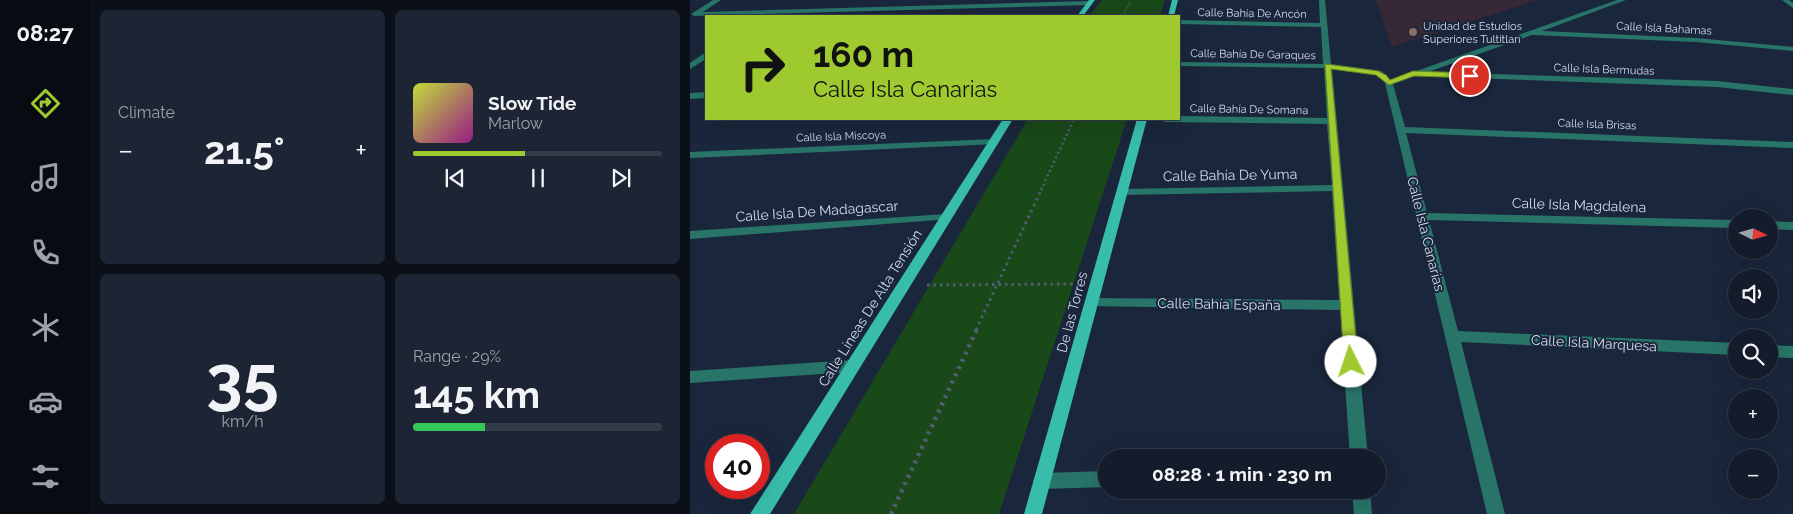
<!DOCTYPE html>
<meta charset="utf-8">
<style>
:root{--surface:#141c2c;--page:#1d2534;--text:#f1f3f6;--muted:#9da1a9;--line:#333a48;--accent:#9eca2f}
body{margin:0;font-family:Raleway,sans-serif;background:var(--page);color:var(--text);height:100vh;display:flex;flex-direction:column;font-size:19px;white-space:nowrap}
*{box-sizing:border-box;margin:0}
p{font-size:16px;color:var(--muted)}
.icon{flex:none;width:28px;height:28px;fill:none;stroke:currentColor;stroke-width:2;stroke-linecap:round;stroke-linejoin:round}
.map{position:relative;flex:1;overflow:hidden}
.details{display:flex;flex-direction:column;gap:10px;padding:10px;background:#0b0f18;width:600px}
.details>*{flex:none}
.banner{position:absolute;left:15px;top:15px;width:475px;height:105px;border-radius:0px;box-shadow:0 5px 20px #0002,0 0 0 1px var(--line);background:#9eca2f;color:#111;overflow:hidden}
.needle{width:32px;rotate:95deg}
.fabs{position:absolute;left:1038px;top:209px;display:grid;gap:10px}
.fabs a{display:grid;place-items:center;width:50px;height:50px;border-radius:50%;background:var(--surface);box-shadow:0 5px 20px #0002,0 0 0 1px var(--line);font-size:25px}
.speed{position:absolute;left:15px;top:434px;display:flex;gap:10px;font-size:25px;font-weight:700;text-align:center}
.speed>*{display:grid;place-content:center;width:65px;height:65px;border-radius:50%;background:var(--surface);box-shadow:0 5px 20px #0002,0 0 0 1px var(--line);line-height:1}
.speed .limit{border:8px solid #d22;background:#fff;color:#111}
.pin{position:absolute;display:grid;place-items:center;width:42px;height:42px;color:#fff;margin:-21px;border:2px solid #fff;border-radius:50%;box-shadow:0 1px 5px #0007}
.me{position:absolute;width:55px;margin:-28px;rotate:356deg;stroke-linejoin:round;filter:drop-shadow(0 0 4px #0008)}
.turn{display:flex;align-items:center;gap:18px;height:105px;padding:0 25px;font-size:22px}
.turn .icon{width:65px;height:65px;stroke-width:2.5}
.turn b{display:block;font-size:35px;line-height:42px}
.big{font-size:38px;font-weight:700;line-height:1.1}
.details .tile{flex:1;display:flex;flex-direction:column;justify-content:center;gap:8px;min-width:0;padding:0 18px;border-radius:8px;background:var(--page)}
.details .dial{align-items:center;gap:0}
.dial b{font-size:65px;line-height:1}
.song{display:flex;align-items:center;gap:15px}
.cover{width:60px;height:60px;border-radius:8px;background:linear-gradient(135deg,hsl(70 70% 55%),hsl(310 70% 35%))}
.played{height:5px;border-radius:2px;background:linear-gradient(90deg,var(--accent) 45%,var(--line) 45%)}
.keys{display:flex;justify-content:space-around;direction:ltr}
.heat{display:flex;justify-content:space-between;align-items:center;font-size:28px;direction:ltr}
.charge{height:8px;border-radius:4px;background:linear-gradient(90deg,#34c759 29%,var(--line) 0)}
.details .tiles{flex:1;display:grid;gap:10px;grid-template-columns:repeat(2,1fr)}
.trip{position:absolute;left:408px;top:449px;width:288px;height:50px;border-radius:25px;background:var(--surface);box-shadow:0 5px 20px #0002,0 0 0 1px var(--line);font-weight:700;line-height:50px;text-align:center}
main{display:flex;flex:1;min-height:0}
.tabs{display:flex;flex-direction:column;width:90px;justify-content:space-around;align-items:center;background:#080b12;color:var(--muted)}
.tabs .icon{width:35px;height:35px}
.tabs .selected{color:var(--accent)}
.tabs b{font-size:22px;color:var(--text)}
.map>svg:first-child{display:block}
.education{fill:#372835}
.green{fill:#194819}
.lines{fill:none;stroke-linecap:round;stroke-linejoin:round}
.path-far3{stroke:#525d70;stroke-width:2;stroke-dasharray:1 2;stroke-linecap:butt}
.path-far2{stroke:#525d70;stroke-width:2.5;stroke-dasharray:2 3;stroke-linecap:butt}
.path-far1{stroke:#525d70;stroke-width:3;stroke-dasharray:2.5 4;stroke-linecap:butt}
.path{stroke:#525d70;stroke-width:4.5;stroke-dasharray:3 5;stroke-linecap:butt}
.minor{fill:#287469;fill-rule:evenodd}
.major{fill:#39bdab;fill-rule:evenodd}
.route{fill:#9eca2f;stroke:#67831f}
.education-dot{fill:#8d6e63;stroke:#1a263b;stroke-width:2}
.labels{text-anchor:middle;stroke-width:4;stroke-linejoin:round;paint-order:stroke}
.far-street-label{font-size:11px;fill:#d2dbe9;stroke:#1a263b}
.far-poi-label{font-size:11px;fill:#d2dbe9;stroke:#1a263b;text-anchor:start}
.street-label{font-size:14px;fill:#d2dbe9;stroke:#1a263b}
</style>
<main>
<nav class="tabs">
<b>08:27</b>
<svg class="icon selected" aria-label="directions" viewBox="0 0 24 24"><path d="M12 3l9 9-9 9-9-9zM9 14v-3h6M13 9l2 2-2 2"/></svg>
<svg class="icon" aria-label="music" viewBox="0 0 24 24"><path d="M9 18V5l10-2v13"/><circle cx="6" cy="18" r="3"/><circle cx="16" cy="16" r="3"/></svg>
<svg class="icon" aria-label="phone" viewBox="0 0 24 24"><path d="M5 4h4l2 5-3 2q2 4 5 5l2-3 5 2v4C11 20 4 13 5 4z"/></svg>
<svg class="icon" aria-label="climate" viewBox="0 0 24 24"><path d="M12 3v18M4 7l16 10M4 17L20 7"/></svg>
<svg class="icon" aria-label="car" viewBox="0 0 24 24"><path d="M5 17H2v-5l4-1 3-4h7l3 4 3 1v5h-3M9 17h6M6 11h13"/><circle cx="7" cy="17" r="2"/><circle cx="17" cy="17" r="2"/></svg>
<svg class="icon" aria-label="filters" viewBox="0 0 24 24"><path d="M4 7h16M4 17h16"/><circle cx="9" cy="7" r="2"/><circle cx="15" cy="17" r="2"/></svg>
</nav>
<section class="details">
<div class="tiles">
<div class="tile"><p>Climate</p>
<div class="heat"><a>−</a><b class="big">21.5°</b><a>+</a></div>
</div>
<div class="tile">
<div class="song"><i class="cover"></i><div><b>Slow Tide</b><p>Marlow</p></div></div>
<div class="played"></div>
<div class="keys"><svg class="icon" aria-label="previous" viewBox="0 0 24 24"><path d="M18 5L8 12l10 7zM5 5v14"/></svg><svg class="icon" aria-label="pause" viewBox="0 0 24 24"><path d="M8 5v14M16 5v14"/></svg><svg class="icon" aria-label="next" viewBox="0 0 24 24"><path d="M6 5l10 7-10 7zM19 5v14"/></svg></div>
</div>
<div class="tile dial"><b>35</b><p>km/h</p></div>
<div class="tile"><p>Range · 29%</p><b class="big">145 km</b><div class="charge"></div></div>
</div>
</section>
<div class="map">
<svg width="1103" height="514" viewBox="0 0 1103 514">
<rect width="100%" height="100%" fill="#1a263b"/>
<polygon class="education" points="686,0 848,0 702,47"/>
<g class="green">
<polygon points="412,0 475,0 470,16 399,16"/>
<polygon points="338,119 437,119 309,514 104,514"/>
</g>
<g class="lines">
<polyline class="path-far3" points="433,16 441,0"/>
<polyline class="path-far2" points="351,190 384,119"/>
<g class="path-far1">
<polyline points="237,285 388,284"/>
<polyline points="286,330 352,188"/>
</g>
<polyline class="path" points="201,514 287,329"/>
<g class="minor">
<polygon points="23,0 31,0 13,12 399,1 402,3 399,5 4,16 1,14"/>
<polygon points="629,0 635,0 641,64 691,71 701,80 927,0 936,0 852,31 1006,38 1103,47 1103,51 1006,42 842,35 738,72 1027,81 1103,89 1103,95 1027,87 725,76 703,84 715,127 1103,142 1103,148 716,133 737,213 1046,220 1046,228 739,220 768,331 1046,343 1046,355 771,342 815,514 797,514 695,83 686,75 642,69 678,458 660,458 650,310 397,306 395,303 397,300 402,298 649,300 642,191 432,195 427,192 432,189 642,185 637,124 475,122 470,119 489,119 489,116 637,118 634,68 489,66 489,62 633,64 631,27 489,24 489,20 630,23"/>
<polygon points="1092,0 1099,0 1103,3 1103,8"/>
<polygon points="13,54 16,54 16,59 0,69 0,63"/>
<polygon points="16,92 16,98 0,99 0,93"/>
<polygon points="304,139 309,142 307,144 0,158 0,152"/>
<polygon points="256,214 260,215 262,217 260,219 0,239 0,231"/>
<polygon points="1079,221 1103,222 1103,230 1079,229"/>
<polygon points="1079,345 1103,346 1103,358 1079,357"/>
<polygon points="162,360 167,362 170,366 167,370 162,372 0,383 0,371"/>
<polygon points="416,471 416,487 352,489 346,487 343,481 346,475 352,473"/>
<polygon points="662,490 680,490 682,514 664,514"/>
</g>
<g class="major">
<polygon points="399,0 405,0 393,16 387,16"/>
<polygon points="482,0 488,0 484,16 478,16"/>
<polygon points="313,119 323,119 80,514 60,514"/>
<polygon points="447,119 457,119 352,514 334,514"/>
</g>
</g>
<polygon class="route" points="635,64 688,71 696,75 700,80 723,71 780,73 784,76 780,78 724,76 699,85 686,75 641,69 668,362 666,366 661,368 656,366 654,362"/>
<circle class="education-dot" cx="723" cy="32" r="5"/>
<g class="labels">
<g class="far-street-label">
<text transform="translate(562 13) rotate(1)" y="4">Calle Bahía De Ancón</text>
<text transform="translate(974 28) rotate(3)" y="4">Calle Isla Bahamas</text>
<text transform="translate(563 54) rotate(1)" y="4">Calle Bahía De Garaques</text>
<text transform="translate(914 69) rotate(2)" y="4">Calle Isla Bermudas</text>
<text transform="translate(559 109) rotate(1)" y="4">Calle Bahía De Somana</text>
<text transform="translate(907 124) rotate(2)" y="4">Calle Isla Brisas</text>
<text transform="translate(151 136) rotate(-2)" y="4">Calle Isla Miscoya</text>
</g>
<g class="far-poi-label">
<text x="733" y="30">Unidad de Estudios<tspan x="733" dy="13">Superiores Tultitlan</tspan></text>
</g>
<g class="street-label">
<text transform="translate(540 175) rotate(-1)" y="5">Calle Bahía De Yuma</text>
<text transform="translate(889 205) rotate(2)" y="5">Calle Isla Magdalena</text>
<text transform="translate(127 211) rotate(-4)" y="5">Calle Isla De Madagascar</text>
<text transform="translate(736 234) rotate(76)" y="5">Calle Isla Canarias</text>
<text transform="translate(529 304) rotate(1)" y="5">Calle Bahía España</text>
<text transform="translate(180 308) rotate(-58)" y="5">Calle Líneas De Alta Tensión</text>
<text transform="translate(382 312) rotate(-75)" y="5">De las Torres</text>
<text transform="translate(904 343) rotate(3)" y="5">Calle Isla Marquesa</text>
</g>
</g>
</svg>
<div class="fabs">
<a><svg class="needle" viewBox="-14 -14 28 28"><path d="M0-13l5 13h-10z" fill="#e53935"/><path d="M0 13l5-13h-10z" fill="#9da1a9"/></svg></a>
<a><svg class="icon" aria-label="sound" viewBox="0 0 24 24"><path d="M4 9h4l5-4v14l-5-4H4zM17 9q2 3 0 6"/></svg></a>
<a><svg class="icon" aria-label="search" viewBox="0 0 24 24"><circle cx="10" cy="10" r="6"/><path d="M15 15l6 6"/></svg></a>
<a>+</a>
<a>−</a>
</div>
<div class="speed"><div class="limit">40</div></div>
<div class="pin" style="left:780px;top:76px;background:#d93025"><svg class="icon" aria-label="arrive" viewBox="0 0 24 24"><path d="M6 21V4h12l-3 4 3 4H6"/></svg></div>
<svg class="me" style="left:661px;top:362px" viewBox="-20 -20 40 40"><circle r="19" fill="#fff"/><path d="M0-13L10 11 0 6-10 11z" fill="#9eca2f"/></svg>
<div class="trip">08:28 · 1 min · 230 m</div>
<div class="banner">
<div class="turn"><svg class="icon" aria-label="right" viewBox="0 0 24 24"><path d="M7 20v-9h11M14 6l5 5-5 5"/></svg><div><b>160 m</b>Calle Isla Canarias</div></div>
</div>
</div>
</main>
